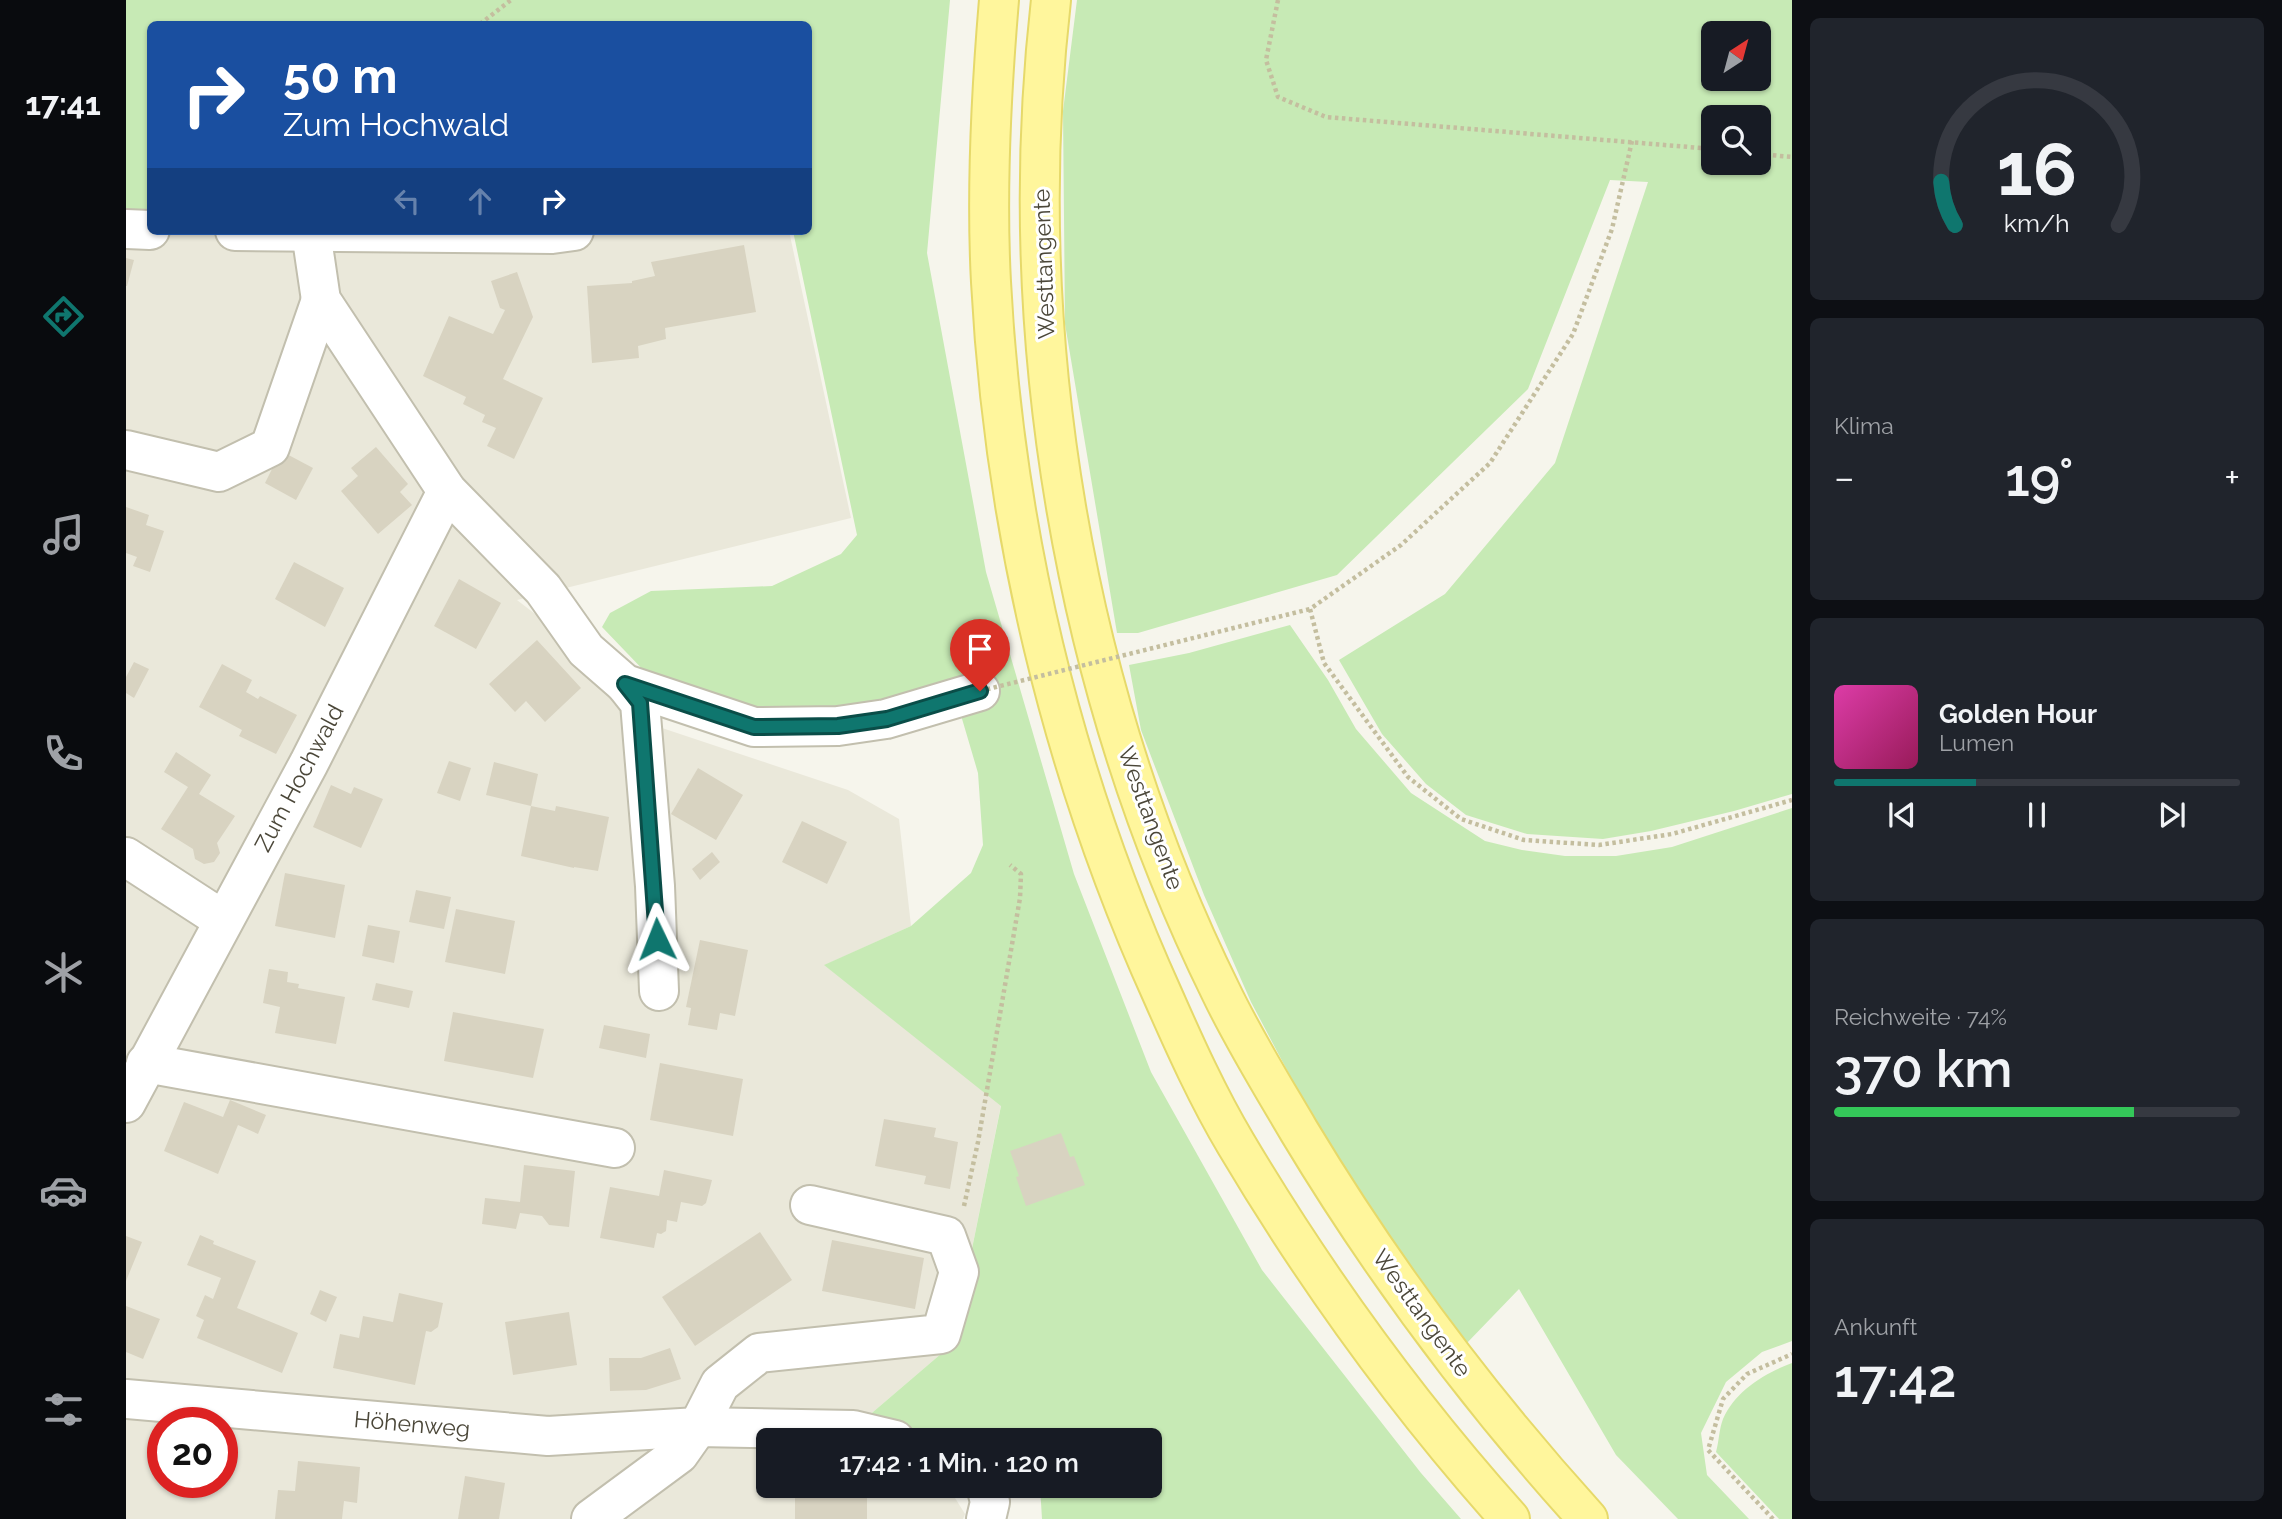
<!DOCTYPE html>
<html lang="de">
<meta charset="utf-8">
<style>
:root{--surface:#171b24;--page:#20242c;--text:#f1f3f6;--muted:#9ea1a6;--line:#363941;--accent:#0f766e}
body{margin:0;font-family:Raleway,sans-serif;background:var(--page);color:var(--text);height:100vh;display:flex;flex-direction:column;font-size:26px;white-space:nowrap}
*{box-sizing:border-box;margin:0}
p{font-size:23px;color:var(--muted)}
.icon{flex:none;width:38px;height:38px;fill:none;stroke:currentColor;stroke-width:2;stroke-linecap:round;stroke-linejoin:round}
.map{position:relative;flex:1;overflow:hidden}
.sheet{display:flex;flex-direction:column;gap:18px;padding:18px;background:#0d0f14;width:490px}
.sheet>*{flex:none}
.hud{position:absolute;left:21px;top:21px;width:665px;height:214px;border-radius:10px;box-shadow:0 2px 5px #0004;background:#1a4fa0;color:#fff;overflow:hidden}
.needle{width:46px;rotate:36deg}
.fabs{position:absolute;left:1575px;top:21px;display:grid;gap:14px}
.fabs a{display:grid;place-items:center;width:70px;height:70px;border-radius:10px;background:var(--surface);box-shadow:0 2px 5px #0004;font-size:35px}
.speed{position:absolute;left:21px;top:1407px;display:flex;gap:14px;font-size:35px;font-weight:700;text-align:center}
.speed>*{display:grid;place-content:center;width:91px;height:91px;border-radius:50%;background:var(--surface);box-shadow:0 2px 5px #0004;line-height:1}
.speed .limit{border:10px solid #d22;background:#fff;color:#111}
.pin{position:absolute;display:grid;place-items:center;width:60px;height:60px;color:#fff;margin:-72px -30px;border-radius:50% 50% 50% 0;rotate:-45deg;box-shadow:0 0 7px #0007}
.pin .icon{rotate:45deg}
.me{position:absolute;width:77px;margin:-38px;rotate:358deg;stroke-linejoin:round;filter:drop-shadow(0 0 5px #0008)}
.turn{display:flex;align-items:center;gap:24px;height:147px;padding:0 21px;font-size:32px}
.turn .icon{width:91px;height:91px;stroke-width:2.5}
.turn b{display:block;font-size:49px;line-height:60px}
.lanes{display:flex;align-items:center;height:66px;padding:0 21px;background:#0003;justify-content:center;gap:35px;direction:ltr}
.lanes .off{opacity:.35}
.big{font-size:52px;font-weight:600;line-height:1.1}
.sheet .card{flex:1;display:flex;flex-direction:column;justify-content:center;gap:10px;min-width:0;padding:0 24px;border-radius:10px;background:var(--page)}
.sheet .dial{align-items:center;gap:0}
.dial svg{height:182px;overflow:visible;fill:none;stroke:var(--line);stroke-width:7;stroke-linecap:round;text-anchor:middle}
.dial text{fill:var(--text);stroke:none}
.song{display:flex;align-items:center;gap:21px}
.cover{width:84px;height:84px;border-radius:10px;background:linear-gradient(135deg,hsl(320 70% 55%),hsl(330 70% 35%))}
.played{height:7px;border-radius:4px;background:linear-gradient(90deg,var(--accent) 35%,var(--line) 35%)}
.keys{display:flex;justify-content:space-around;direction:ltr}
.heat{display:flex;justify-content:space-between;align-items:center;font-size:38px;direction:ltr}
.charge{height:10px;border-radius:5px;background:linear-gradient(90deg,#34c759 74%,var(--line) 0)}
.trip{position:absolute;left:630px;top:1428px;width:406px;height:70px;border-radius:10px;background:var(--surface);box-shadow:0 2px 5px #0004;font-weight:600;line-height:70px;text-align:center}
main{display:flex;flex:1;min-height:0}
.menu{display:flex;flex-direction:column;width:126px;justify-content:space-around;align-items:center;background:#090b0e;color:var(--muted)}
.menu .icon{width:49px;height:49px}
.menu .active{color:var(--accent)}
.menu b{font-size:32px;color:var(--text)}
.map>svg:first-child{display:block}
.residential{fill:#eae8da;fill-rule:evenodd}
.green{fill:#c7eab5;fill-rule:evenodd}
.building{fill:#d8d3c1}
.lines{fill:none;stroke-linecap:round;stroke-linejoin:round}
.minor-casing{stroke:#c2bfae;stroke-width:42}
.major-casing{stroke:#e6d96a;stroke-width:42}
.path{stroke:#c4be9f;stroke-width:4.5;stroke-dasharray:3.5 3.5;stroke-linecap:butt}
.minor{stroke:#fff;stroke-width:38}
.major{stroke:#fff69c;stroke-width:38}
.path-bridge{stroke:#c4be9f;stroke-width:4.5;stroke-dasharray:3.5 3.5;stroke-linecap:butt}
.route-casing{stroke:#0a4d48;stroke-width:18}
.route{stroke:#0f766e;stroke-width:12}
.labels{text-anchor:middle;stroke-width:6;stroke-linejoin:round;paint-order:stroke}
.street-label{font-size:23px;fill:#4b4739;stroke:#fff}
</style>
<main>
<nav class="menu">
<b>17:41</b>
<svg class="icon active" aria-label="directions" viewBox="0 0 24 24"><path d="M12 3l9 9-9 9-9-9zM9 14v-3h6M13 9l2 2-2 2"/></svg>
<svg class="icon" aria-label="music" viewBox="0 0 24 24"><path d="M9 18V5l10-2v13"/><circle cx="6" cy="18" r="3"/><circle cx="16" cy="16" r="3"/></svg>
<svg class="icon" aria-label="phone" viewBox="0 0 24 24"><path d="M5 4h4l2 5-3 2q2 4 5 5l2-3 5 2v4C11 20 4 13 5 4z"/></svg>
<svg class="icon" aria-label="climate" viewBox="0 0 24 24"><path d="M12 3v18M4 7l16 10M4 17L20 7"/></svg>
<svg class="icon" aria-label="car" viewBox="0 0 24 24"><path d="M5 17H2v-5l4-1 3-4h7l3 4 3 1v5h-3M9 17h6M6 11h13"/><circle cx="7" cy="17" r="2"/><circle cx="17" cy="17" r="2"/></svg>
<svg class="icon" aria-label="filters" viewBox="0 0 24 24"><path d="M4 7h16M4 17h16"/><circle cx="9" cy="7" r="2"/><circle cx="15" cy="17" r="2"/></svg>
</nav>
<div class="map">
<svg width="1666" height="1519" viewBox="0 0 1666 1519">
<rect width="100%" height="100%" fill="#f6f5ec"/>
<path class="residential" d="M0 229 24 231H663L725 518 391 600 457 651 482 696 515 721 722 790 773 819 785 926 699 965 875 1105 837 1293 816 1353 740 1418 642 1440V1486H819L826 1493 839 1514 837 1519H0ZM37 1423H96V1482H37Z"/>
<g class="green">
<polygon points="0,0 824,0 801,253 860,572 948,874 1025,1072 1136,1270 1295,1473 1335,1519 916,1519 914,1486 1024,1486 1024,1440 834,1440 740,1418 816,1353 837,1293 875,1106 698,965 785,926 845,873 857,845 852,773 829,695 646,727 523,676 476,627 484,613 525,591 646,586 715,554 731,535 667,231 682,231 682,24 24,24 24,224 0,223"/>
<path d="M951 0H1666V794L1608 811 1525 831 1477 839 1401 834 1340 815 1300 784 1256 734 1213 660 1319 594 1429 463 1522 182 1484 180 1402 389 1211 575 1012 633H991L939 324 937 111ZM1633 33V79H1587V33ZM1587 117H1633V163H1587Z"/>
<polygon points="1164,625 1202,680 1230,729 1285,793 1359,841 1396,850 1439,856 1490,856 1546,847 1666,808 1666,1341 1636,1352 1600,1382 1575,1433 1581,1475 1623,1519 1552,1519 1490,1455 1393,1289 1339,1345 1256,1231 1188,1121 1125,1002 1078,895 1015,730 1003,665 1063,653"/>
<path d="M1666 1363V1519H1653L1590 1452C1593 1442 1593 1429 1597 1419 1609 1391 1639 1373 1666 1363Z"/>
</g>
<g class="building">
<polygon points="618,245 630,312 539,328 540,339 512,346 513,358 466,363 461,286 506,283 506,281 529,276 525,262"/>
<polygon points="0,258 8,260 1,286 0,286"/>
<polygon points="391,272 407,317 377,379 417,398 388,459 361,446 370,428 356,422 359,415 337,404 340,397 297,376 323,316 367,334 379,310 374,308 365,281"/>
<polygon points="250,447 282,484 274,492 286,505 252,534 215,491 232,476 225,468"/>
<polygon points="155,451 187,468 170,500 139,483"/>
<polygon points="0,507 23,515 20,525 38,531 24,572 7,566 11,557 0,553"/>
<polygon points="168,562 218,588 199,627 149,599"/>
<polygon points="333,579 375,603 350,649 308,626"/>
<polygon points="411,640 455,688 419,722 400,701 389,712 363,684"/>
<polygon points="8,662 23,669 8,698 0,693 0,677"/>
<polygon points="96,664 126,680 120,692 132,699 134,696 171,715 150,754 113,736 116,730 73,707"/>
<polygon points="50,752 85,775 73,794 109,816 91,843 94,853 88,862 78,864 69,859 67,849 35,829 62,787 38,772"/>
<polygon points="323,761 345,768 334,801 311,793"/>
<polygon points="368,762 412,774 405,806 360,795"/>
<polygon points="572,768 617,795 590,840 545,814"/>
<polygon points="205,785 225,794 228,787 257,799 235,848 187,827"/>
<polygon points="405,806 429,811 430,806 483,817 472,871 448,867 448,868 395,856"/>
<polygon points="676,821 721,842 701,884 656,862"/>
<polygon points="586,852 594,862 574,880 566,869"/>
<polygon points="159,873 219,885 209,938 149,926"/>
<polygon points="290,890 325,897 318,929 283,922"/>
<polygon points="330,909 389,921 379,974 319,962"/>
<polygon points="242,925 274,931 268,963 236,956"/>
<polygon points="574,940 622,950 609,1016 594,1013 591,1030 562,1025 565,1008 560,1007"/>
<polygon points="143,969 162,972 161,982 173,984 172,988 219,997 210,1044 149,1033 154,1007 137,1003"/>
<polygon points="250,983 287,991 283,1008 246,1000"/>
<polygon points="327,1012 418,1029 407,1078 318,1061"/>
<polygon points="478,1025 524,1034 520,1058 473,1048"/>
<polygon points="534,1063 617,1079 607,1136 524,1120"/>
<polygon points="104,1100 140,1115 132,1134 112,1125 92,1174 38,1151 58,1102 97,1117"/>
<polygon points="758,1119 810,1128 808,1137 832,1142 824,1189 798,1184 800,1176 749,1166"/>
<polygon points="935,1133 944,1157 948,1156 959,1185 900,1206 890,1177 893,1176 884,1151"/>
<polygon points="398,1165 449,1171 443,1227 423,1225 416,1216 394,1213 390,1229 356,1224 359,1198 394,1202"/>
<polygon points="538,1170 586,1180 580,1203 576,1206 555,1202 551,1222 541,1220 540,1231 535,1234 531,1233 528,1248 474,1238 484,1187 533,1196"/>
<polygon points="634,1232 666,1280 569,1346 536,1297"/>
<polygon points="74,1235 88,1241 87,1244 130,1261 111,1308 172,1333 156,1373 71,1338 78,1320 70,1316 79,1295 87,1299 95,1278 61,1265"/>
<polygon points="0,1236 16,1242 0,1281"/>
<polygon points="706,1240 798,1258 789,1309 696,1291"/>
<polygon points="194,1290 211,1297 200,1322 184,1314"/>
<polygon points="273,1293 317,1303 312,1327 305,1332 300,1331 289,1385 207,1368 214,1334 233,1338 237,1316 267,1322"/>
<polygon points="0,1306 34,1319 17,1359 0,1352"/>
<polygon points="443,1312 451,1365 387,1375 379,1322"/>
<polygon points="544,1348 555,1379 520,1390 484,1391 483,1358 515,1358"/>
<polygon points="96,1433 103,1433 100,1465 96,1465"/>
<polygon points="172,1461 234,1467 231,1503 218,1501 216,1519 149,1519 152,1490 169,1491"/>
<polygon points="339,1476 379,1483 373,1519 332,1519"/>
<polygon points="741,1495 741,1519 669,1519 669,1496"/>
</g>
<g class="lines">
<defs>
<g id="minor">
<polyline points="0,229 24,230"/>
<polyline points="109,231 426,234 448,231"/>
<polyline points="185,232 195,300 321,491 417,589 460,650 499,684 628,727 712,726 760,719 854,691"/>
<polyline points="0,450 93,472 144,447 195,300"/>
<polyline points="499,684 514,703 529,886 533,991"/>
<polyline points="0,857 97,920"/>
<polyline points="20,1063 489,1148"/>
<polyline points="0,1103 183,763 321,491"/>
<polyline points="0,1399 422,1436 572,1427 727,1430 769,1440"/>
<polyline points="860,1486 864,1502 860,1519"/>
<polyline points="465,1519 553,1454 572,1427 594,1384 633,1353 815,1334 833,1272 820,1236 684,1205"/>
</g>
<g id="major">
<path d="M873 0C865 94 860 188 865 282 878 528 935 771 1037 996 1059 1046 1082 1097 1110 1144 1189 1277 1281 1404 1384 1519"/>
<path d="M925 0C887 333 947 692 1095 992 1118 1040 1146 1085 1173 1131 1256 1269 1353 1399 1462 1519"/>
</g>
</defs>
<use href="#minor" class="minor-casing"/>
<use href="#major" class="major-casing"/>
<g class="path">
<polyline points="1152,0 1140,60 1152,97 1200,117 1587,149"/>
<polyline points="354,24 385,0"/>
<polyline points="1506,141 1486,229 1447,334 1364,463 1275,545 1184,609 1198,663 1282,777 1335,819 1398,840 1473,845 1546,834 1666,800"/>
<polyline points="1633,154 1666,157"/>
<polyline points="838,1206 852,1142 894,898 895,874 884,865"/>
<polyline points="1647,1519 1582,1450 1597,1399 1621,1374 1666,1354"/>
</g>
<use href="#minor" class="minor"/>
<use href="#major" class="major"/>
<polyline class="path-bridge" points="854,691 1184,609"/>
</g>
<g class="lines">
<defs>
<polyline id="route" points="531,939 514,703 499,684 628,727 712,726 761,719 854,691"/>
</defs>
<use href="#route" class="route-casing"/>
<use href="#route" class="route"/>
</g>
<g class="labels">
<g class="street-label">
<text transform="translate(918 264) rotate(-92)" y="8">Westtangente</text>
<text transform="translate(173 778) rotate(-62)" y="8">Zum Hochwald</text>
<text transform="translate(1025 818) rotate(70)" y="8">Westtangente</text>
<text transform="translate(1296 1313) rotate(54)" y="8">Westtangente</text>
<text transform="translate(286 1424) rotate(5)" y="8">Höhenweg</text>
</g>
</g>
</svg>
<div class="fabs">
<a><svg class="needle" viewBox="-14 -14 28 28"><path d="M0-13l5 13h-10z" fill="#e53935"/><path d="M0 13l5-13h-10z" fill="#9ea1a6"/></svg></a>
<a><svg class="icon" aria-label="search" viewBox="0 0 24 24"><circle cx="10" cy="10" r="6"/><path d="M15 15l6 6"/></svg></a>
</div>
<div class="speed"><div class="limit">20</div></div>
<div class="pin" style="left:854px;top:691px;background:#d93025"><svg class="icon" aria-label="arrive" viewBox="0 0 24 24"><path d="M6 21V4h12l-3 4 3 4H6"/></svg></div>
<svg class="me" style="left:531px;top:939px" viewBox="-20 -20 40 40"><path d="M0-17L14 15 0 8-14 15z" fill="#0f766e" stroke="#fff" stroke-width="4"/></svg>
<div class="trip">17:42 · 1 Min. · 120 m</div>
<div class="hud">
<div class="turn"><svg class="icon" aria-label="right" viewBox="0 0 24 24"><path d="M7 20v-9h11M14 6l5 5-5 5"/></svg><div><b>50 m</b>Zum Hochwald</div></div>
<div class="lanes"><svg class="icon off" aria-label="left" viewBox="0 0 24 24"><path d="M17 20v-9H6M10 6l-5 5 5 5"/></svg><svg class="icon off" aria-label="ahead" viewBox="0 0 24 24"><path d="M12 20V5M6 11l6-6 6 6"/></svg><svg class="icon" aria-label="right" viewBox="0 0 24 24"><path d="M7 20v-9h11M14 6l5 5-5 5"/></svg></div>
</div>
</div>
<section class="sheet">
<div class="card dial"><svg viewBox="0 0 100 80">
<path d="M14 69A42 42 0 1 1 86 69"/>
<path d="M14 69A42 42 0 0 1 8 50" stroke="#0f766e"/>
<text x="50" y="56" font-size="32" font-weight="700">16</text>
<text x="50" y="72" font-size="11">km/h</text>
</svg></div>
<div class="card"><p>Klima</p>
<div class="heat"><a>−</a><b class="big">19°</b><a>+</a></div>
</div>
<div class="card">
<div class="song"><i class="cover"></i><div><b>Golden Hour</b><p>Lumen</p></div></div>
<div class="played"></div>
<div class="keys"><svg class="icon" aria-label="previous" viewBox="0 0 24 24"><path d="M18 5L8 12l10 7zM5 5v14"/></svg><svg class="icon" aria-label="pause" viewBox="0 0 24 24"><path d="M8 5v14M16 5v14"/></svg><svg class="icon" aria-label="next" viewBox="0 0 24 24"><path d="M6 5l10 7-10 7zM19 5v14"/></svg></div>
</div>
<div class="card"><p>Reichweite · 74%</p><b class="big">370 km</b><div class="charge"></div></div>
<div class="card"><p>Ankunft</p><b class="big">17:42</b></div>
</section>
</main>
